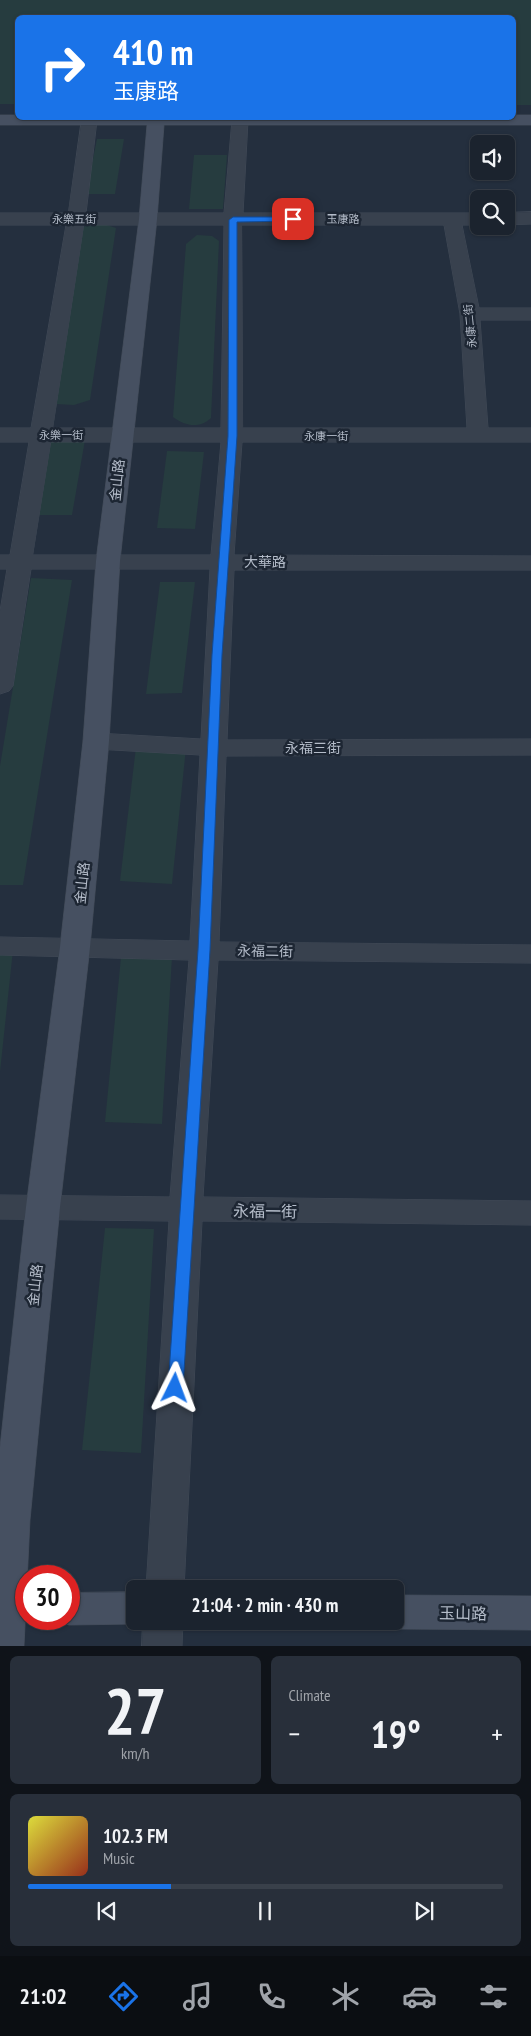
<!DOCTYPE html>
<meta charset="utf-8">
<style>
:root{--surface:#1b232e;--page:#282f3a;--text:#f1f3f6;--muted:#a0a4aa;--line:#39404a;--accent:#1a73e8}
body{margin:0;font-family:"PT Sans Narrow","Noto Sans TC",sans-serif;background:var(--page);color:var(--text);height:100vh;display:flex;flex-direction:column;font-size:19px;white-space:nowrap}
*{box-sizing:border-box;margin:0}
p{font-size:16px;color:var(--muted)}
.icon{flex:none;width:28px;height:28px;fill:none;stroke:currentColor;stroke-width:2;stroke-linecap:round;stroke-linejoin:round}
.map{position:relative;height:1646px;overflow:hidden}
.panel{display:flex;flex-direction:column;gap:10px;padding:10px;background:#0f1319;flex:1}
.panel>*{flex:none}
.guide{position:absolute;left:15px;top:15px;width:501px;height:105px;border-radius:8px;box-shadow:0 1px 4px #0004,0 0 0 1px var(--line);background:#1a73e8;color:#fff;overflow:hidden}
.controls{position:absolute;left:470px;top:135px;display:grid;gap:10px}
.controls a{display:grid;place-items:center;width:45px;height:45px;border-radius:8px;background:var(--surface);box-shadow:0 1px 4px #0004,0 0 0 1px var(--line);font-size:25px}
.speed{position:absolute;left:15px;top:1565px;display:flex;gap:10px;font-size:25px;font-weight:700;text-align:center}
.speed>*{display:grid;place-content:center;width:65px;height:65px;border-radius:50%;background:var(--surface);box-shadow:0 1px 4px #0004,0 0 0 1px var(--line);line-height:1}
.speed .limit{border:8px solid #d22;background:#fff;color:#111}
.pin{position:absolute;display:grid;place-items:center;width:42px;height:42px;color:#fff;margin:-21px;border-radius:10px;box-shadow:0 2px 8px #0006}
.me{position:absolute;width:55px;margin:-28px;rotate:3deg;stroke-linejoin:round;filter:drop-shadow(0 0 4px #0008)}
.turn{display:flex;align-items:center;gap:18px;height:105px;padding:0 15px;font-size:22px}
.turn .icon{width:65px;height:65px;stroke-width:2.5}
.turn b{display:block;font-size:35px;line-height:42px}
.big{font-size:38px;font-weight:700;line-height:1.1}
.panel .card{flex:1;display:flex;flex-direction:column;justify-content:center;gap:8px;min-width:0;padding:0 18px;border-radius:8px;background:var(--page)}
.panel .dial{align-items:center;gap:0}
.dial b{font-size:65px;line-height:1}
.song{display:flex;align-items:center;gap:15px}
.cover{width:60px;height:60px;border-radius:8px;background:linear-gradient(135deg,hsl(60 70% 55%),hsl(10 70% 35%))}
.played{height:5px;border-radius:2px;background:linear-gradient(90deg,var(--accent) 30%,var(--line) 30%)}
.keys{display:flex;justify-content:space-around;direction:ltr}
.heat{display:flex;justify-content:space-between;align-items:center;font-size:28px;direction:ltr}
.panel .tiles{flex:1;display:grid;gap:10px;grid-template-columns:1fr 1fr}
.card:last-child{grid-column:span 2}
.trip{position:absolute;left:126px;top:1580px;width:278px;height:50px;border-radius:8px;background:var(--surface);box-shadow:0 1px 4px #0004,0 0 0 1px var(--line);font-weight:700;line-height:50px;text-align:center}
.dock{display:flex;height:80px;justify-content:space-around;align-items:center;background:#0b0e12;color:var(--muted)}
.dock .icon{width:35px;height:35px}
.dock .selected{color:var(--accent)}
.dock b{font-size:22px;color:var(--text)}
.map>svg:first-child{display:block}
.green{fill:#263c3f}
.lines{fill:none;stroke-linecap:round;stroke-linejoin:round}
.street-casing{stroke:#414a57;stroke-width:1}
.secondary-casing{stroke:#414a57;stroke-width:1}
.street{fill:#38414e;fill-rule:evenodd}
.secondary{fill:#465061;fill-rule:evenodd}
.route{fill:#1a73e8;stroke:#114b97}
.labels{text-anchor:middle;stroke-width:5;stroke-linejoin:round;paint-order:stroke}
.far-street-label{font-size:11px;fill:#b4bcc9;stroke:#1d2633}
.street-label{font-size:14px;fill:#b4bcc9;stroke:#1d2633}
.near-street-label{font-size:16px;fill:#b4bcc9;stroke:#1d2633}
</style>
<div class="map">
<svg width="531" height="1646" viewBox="0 0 531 1646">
<rect width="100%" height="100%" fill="#242f3e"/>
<g class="green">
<polygon points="0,0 531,0 531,105 514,105 514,18 18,18 17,104 0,104"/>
<polygon points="97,139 124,139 115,194 86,194"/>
<polygon points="194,155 227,155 223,209 189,209"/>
<polygon points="101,223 116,228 90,400 74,405 56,404 81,230 87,224"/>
<path d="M197 235 212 236 219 241 211 418C199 429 185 426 173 417L186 244Z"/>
<polygon points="50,439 85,440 72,515 35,515"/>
<polygon points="167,451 204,452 195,529 157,528"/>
<polygon points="31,578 72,580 23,885 0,885 0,766"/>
<polygon points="160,582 195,582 182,693 146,694"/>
<polygon points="136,747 186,748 172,884 120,881"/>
<polygon points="0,950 13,950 0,1072"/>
<polygon points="121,957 172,957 162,1124 105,1122"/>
<polygon points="105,1228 154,1229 141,1453 82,1450"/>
</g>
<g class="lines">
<defs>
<g id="street">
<path d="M82 118H96L97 120 86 213H224L232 120 233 118H247L248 120 243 213H479V225H462L479 308H531V320H480L488 428H531V442H242L234 555 531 556V570H234L227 740 531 739V755L226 756 219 942 531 945V963L218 960 203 1197 531 1201V1225L202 1221 184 1589H146L169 1221 0 1219V1195L170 1197 189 960 0 955V937L190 941 200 755 96 749 87 747 83 741 87 735 96 733 201 739 210 569H31L13 686 9 691 0 694V611L7 569H0V555H10L29 442H0V428H31L66 225H0V213H68ZM84 225H224L221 428H53ZM242 225H444L460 314 467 428H243ZM51 442H221L211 555H33Z"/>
<polygon points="531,212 531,224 506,225 506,213"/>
<polygon points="143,1621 183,1621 182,1646 142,1646"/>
</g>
<g id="secondary">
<polygon points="0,115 18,115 18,118 514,118 514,115 531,115 531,125 164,125 157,219 120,561 109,741 90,947 60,1207 30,1520 24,1646 0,1646 0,1447 26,1207 60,947 83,741 96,561 139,219 147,125 0,125"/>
<polygon points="135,1592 135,1621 144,1621 135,1624 69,1625 54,1619 69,1619 69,1593"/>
<polygon points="395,1595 531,1596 531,1630 395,1629 381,1624 380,1621 395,1621"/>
</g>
</defs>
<use href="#street" class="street-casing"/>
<use href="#secondary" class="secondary-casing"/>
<use href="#street" class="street"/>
<use href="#secondary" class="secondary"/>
</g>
<polygon class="route" points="293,217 297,219 295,221 237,222 237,436 222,655 210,950 183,1388 181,1392 175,1394 170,1392 168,1388 198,950 212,655 228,436 229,220 233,217"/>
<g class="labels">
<g class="far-street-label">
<text x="74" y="223">永樂五街</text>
<text x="343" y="223">玉康路</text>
<text transform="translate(470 326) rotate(-96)" y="4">永康二街</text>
<text x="61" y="439">永樂一街</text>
<text x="326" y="440">永康一街</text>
</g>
<g class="street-label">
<text transform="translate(117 480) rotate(-84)" y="5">金山路</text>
<text x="265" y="567">大華路</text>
<text x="313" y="753">永福三街</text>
<text transform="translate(82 883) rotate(-84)" y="5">金山路</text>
<text transform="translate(265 951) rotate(1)" y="5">永福二街</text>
<text transform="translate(35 1285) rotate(-84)" y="5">金山路</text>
</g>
<g class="near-street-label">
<text transform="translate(265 1211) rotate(1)" y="6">永福一街</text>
<text transform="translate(463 1613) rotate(1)" y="6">玉山路</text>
</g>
</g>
</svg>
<div class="controls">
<a><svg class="icon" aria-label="sound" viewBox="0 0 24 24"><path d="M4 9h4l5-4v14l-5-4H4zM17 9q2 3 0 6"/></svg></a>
<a><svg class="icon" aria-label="search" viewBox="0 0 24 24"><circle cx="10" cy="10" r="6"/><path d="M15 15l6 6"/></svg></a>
</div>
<div class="speed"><div class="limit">30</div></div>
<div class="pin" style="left:293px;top:219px;background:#d93025"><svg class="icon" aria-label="arrive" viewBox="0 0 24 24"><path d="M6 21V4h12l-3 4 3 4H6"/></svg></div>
<svg class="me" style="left:175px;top:1388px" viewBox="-20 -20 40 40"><path d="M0-17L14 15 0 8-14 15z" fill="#1a73e8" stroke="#fff" stroke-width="4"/></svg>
<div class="trip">21:04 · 2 min · 430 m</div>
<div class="guide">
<div class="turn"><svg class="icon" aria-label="right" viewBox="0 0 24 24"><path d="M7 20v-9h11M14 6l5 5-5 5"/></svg><div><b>410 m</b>玉康路</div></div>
</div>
</div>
<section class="panel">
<div class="tiles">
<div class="card dial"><b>27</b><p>km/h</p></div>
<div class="card"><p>Climate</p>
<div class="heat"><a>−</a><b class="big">19°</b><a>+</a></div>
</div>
<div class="card">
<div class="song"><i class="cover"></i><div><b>102.3 FM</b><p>Music</p></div></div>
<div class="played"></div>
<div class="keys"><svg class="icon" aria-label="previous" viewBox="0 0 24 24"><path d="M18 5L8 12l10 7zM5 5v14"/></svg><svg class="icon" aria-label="pause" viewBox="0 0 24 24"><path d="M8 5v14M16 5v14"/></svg><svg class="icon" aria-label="next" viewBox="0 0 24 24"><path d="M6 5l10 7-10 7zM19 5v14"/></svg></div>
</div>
</div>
</section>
<nav class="dock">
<b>21:02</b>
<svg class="icon selected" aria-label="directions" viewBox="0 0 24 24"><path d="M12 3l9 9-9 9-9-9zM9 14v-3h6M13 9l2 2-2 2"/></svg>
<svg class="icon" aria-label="music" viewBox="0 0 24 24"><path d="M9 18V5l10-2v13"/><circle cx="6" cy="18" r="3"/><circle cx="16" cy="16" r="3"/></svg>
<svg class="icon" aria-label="phone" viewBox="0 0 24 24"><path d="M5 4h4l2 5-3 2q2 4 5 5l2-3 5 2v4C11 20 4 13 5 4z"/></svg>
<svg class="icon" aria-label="climate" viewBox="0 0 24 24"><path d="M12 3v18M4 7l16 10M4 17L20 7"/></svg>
<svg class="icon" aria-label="car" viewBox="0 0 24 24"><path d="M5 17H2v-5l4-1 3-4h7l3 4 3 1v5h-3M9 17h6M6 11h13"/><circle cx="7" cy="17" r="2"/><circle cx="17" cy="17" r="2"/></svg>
<svg class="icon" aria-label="filters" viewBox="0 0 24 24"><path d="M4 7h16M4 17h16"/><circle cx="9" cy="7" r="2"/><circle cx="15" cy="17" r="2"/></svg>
</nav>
